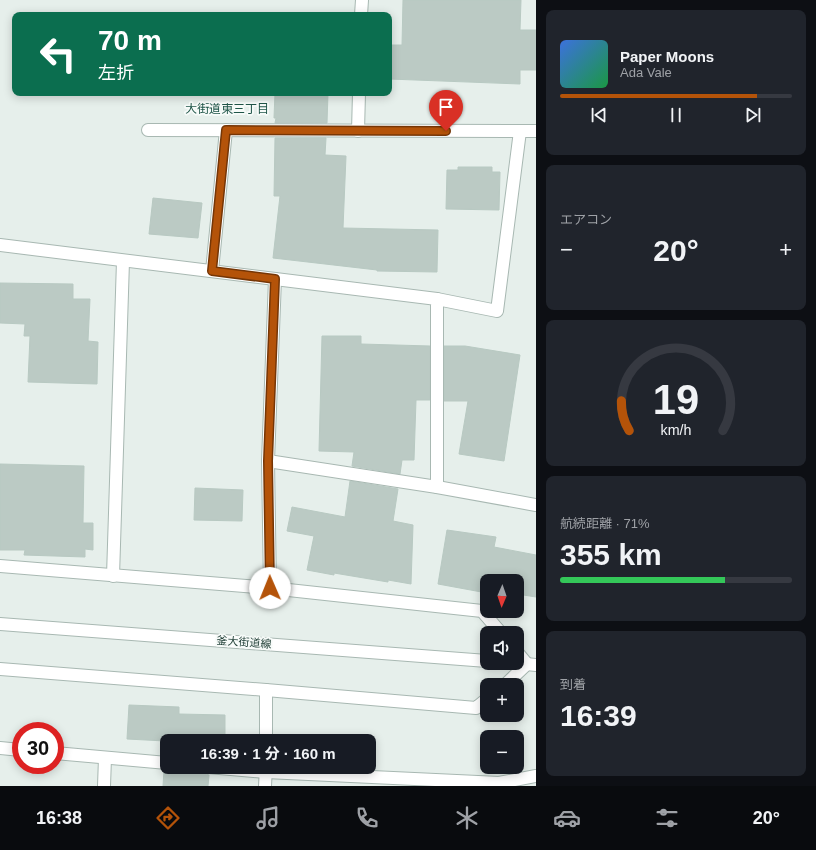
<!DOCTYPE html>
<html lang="ja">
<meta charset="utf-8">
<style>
:root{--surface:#171b24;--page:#20242c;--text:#f1f3f6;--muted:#9ea1a6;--line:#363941;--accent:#b45309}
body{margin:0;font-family:Helvetica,"Noto Sans JP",sans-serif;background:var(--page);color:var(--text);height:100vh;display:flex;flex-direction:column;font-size:15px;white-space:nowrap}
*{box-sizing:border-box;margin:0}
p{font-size:13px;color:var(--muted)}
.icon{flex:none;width:22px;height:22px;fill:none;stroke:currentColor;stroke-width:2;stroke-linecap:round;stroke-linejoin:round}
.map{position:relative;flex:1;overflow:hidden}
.side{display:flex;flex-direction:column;gap:10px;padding:10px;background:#0d0f14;width:280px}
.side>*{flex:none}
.hud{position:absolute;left:12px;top:12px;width:380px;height:84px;border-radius:8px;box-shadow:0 2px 10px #0003;background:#0b6e4f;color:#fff;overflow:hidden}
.needle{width:26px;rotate:182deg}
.buttons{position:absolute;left:480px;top:574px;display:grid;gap:8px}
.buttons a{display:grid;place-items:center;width:44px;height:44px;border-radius:8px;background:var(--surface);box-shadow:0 2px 10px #0003;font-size:20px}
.speed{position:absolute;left:12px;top:722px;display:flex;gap:8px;font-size:20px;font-weight:700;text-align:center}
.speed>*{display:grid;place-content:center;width:52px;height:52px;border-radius:50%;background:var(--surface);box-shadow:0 2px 10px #0003;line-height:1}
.speed .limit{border:6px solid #d22;background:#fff;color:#111}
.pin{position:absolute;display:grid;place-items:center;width:34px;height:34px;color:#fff;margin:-41px -17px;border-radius:50% 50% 50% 0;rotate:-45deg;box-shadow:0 0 4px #0007}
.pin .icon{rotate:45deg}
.me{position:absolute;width:44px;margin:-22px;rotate:359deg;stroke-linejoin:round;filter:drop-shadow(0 0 3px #0008)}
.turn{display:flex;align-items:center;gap:14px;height:84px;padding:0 20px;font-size:18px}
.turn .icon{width:52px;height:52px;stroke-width:2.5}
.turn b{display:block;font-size:28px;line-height:34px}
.big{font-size:30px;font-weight:700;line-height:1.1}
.side .widget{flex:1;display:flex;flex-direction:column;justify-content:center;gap:6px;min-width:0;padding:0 14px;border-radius:8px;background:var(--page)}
.side .dial{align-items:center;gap:0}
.dial svg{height:104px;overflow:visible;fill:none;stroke:var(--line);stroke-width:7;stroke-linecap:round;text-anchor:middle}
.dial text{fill:var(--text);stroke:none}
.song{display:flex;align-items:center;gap:12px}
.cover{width:48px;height:48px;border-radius:6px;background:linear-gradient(135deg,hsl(220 70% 55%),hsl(140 70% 35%))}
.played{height:4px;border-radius:2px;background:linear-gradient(90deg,var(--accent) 85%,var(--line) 85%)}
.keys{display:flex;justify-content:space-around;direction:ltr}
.heat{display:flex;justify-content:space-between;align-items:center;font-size:22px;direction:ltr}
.charge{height:6px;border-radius:3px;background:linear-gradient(90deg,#34c759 71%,var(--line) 0)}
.trip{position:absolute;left:160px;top:734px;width:216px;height:40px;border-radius:8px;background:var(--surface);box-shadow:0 2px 10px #0003;font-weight:700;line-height:40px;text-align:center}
.menu{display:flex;height:64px;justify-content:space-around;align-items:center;background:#090b0e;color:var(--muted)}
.menu .icon{width:28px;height:28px}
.menu .selected{color:var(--accent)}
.menu b{font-size:18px;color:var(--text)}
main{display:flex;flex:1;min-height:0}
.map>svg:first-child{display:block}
.building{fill:#bbcac4;stroke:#b8c9c2}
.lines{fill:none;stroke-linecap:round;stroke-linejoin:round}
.service-casing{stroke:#a8b8b2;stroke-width:14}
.minor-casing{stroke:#a8b8b2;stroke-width:14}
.tertiary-casing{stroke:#a8b8b2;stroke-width:14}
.service{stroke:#fff;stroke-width:12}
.minor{stroke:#fff;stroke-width:12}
.tertiary{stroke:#fff;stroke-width:12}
.route-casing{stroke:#753606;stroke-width:10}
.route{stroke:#b45309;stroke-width:7}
.labels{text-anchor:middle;stroke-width:3.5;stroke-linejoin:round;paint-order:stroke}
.street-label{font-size:11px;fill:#24423a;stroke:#f7fbf9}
.neighbourhood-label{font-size:12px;fill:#1f5548;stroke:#f7fbf9}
</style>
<main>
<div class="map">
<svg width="536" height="786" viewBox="0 0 536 786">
<rect width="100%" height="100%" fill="#e6efeb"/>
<g class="building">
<polygon points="403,0 521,0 520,30 536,30 536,70 520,70 520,84 389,79 389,45 402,45"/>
<polygon points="275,93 328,93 327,123 275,123 276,118 274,118"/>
<polygon points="275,138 326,138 325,155 346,156 343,228 438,230 437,272 377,271 377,270 273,258 280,196 274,196"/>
<polygon points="458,167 492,167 492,172 500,172 499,210 446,209 447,170 458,170"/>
<polygon points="153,198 202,203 198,238 149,234"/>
<polygon points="0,283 73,284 73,299 90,299 88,341 98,342 97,384 28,382 30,336 24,336 25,324 0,323"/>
<polygon points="322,336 361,336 361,344 430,346 430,400 416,400 414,460 402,460 400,474 352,466 354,452 319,451"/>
<polygon points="444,346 465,346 520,355 504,461 459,454 468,401 444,401"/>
<polygon points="0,464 84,466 83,523 93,523 93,550 85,549 85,557 24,555 25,550 0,550"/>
<polygon points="350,481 398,489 393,521 413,525 411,584 388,580 388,582 334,573 334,575 307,570 314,536 287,531 292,507 345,517"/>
<polygon points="195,488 243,490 242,521 194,520"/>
<polygon points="447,530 496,537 494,547 536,555 536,597 517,594 517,581 487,581 487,593 438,584"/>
<polygon points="129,705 179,707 179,714 225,715 225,741 167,741 167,755 164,755 165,741 127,739"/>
<polygon points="173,767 201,767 201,771 203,773 209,775 208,786 163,786 164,770 170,770"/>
</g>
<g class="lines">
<defs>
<g id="service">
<polyline points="361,15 362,0"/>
<polyline points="148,130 536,131"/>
<polyline points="358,131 359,93"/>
<polyline points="212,271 226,130"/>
<polyline points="437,299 497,311 520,131"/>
</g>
<g id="minor">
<polyline points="0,245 437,299 437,487"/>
<polyline points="268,461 437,487 536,505"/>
<polyline points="0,566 270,588 482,611 501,633"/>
<polyline points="113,576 123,261"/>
<polyline points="270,588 268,461 275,279"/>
<polyline points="0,669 266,690 476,708 487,699"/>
<polyline points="505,685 527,664 517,652"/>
<polyline points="266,741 266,690"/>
<polyline points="0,748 21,750"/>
<polyline points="55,753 167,763"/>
<polyline points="208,767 266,772 499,783 536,776"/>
<polyline points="104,786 105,758"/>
<polyline points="265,786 266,767"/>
</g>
<g id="tertiary">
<polyline points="0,624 487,661"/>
<polyline points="517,663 536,665"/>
</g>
</defs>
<use href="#service" class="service-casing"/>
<use href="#minor" class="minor-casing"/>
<use href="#tertiary" class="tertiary-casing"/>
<use href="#service" class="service"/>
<use href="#minor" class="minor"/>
<use href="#tertiary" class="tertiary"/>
</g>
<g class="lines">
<defs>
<polyline id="route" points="270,588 268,461 275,279 212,271 226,130 446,131"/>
</defs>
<use href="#route" class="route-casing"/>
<use href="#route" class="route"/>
</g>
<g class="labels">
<g class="street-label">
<text transform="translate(244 642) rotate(4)" y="4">釜大街道線</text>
</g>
<g class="neighbourhood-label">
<text x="227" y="113">大街道東三丁目</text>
</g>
</g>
</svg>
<div class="buttons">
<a><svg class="needle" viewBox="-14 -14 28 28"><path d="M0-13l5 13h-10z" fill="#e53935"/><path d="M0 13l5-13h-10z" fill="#9ea1a6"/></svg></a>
<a><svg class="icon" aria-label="sound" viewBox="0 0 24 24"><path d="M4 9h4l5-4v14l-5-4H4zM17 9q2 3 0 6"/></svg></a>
<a>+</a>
<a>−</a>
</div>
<div class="speed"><div class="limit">30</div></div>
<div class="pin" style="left:446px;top:131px;background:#d93025"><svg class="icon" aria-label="arrive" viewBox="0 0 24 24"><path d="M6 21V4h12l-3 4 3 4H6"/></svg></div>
<svg class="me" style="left:270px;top:588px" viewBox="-20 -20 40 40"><circle r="19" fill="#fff"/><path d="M0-13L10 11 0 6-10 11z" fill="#b45309"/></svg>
<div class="trip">16:39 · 1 分 · 160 m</div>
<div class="hud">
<div class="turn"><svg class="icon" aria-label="left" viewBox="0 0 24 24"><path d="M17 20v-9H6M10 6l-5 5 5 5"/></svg><div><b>70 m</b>左折</div></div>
</div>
</div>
<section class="side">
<div class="widget">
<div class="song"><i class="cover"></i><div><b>Paper Moons</b><p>Ada Vale</p></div></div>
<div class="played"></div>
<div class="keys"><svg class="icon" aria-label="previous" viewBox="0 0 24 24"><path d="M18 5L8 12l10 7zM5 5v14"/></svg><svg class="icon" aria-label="pause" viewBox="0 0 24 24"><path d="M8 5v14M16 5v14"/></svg><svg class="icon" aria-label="next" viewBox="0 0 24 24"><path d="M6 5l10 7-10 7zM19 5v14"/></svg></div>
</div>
<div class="widget"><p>エアコン</p>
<div class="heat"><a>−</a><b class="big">20°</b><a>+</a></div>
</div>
<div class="widget dial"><svg viewBox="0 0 100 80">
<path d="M14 69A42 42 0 1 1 86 69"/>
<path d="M14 69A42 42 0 0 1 8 46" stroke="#b45309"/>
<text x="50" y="56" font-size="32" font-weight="700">19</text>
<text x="50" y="72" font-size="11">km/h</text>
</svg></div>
<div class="widget"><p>航続距離 · 71%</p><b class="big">355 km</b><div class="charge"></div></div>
<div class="widget"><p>到着</p><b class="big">16:39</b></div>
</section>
</main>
<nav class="menu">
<b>16:38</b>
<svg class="icon selected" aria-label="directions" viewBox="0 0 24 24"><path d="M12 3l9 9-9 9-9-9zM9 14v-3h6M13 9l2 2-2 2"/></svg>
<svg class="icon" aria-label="music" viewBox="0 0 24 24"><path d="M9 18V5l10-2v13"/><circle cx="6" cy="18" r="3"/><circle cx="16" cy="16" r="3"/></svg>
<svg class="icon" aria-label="phone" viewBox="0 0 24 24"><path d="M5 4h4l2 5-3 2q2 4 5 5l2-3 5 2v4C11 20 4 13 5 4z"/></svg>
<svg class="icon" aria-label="climate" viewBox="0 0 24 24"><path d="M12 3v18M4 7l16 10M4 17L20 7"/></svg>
<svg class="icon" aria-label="car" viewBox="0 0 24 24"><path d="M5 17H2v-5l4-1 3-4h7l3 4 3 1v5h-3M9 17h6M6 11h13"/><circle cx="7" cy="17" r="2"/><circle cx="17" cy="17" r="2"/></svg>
<svg class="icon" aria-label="filters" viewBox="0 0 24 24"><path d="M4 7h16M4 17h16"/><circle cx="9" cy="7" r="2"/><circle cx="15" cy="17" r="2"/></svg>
<b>20°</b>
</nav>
